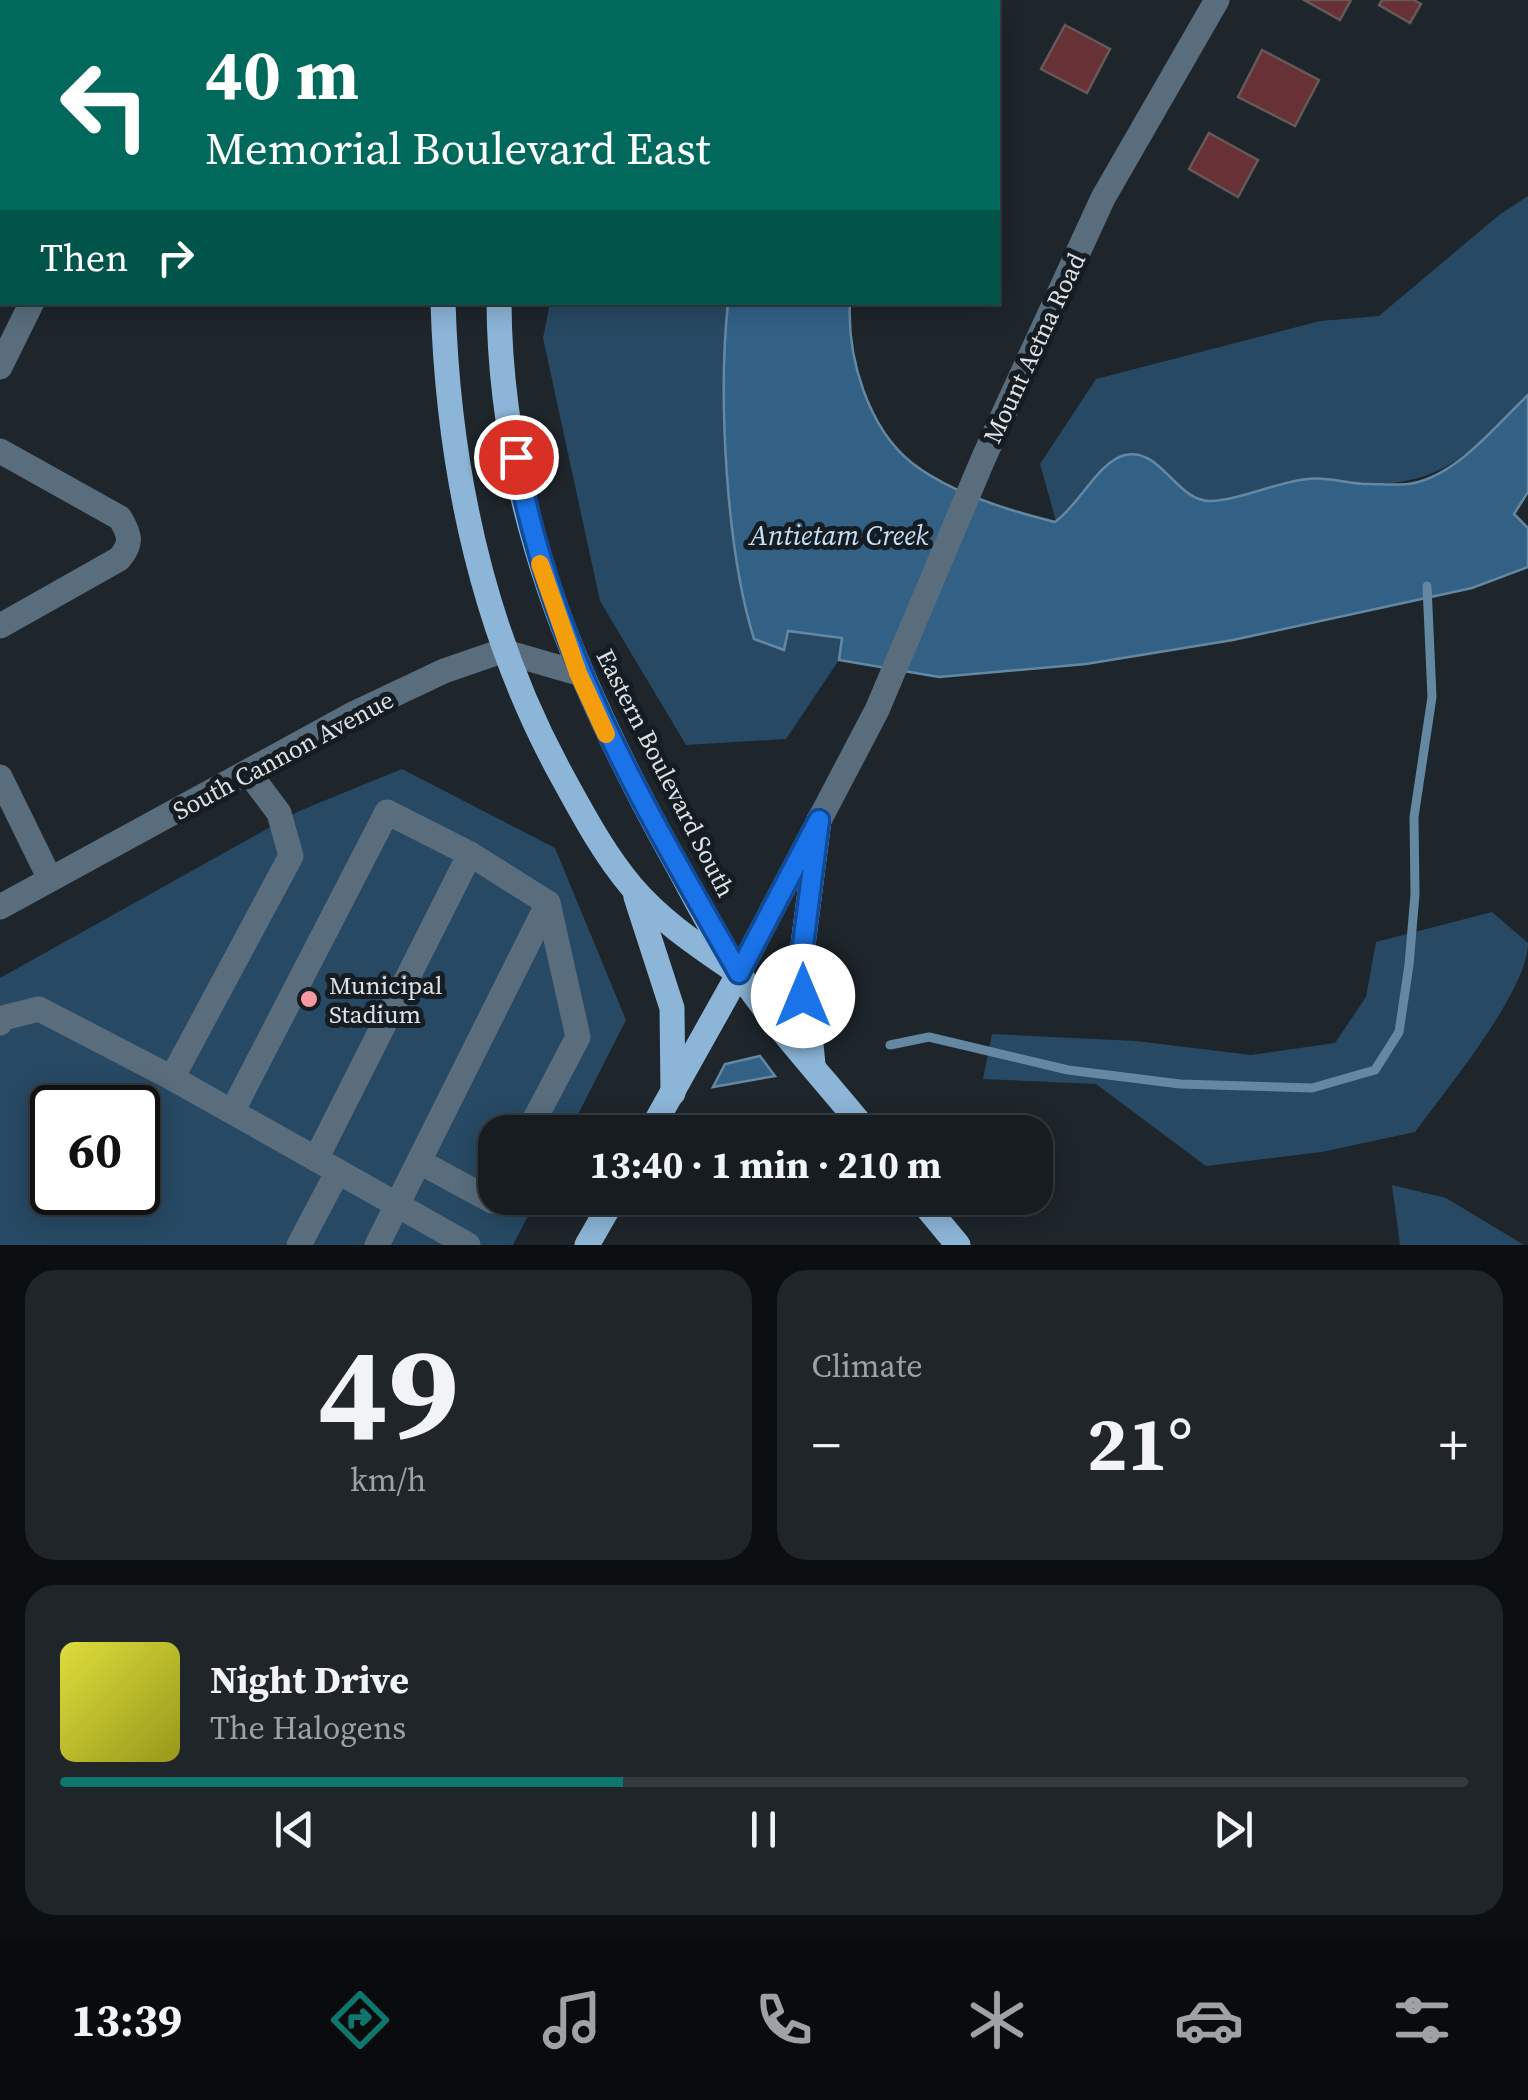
<!DOCTYPE html>
<meta charset="utf-8">
<style>
:root{--surface:#161c20;--page:#1f2529;--text:#f1f3f6;--muted:#9ea1a5;--line:#353a3e;--accent:#0f766e}
body{margin:0;font-family:"Source Serif 4",serif;background:var(--page);color:var(--text);height:100vh;display:flex;flex-direction:column;font-size:38px;white-space:nowrap}
*{box-sizing:border-box;margin:0}
p{font-size:32px;color:var(--muted)}
.icon{flex:none;width:55px;height:55px;fill:none;stroke:currentColor;stroke-width:2;stroke-linecap:round;stroke-linejoin:round}
.map{position:relative;height:1245px;overflow:hidden}
.sheet{display:flex;flex-direction:column;gap:25px;padding:25px;background:#0c0f12;flex:1}
.sheet>*{flex:none}
.banner{position:absolute;left:0px;top:0px;width:1000px;height:305px;box-shadow:0 5px 25px #0003,0 0 0 2px var(--line);background:#00695c;color:#fff;overflow:hidden}
.speed{position:absolute;left:30px;top:1085px;display:flex;gap:20px;font-size:50px;font-weight:700;text-align:center}
.speed>*{display:grid;place-content:center;width:130px;height:130px;border-radius:50%;background:var(--surface);box-shadow:0 5px 25px #0003,0 0 0 2px var(--line);line-height:1}
.speed .limit{border:5px solid #111;border-radius:15px;background:#fff;color:#111}
.pin{position:absolute;display:grid;place-items:center;width:85px;height:85px;color:#fff;margin:-42px;border:5px solid #fff;border-radius:50%;box-shadow:0 2px 10px #0007}
.me{position:absolute;width:110px;margin:-55px;rotate:0deg;stroke-linejoin:round;filter:drop-shadow(0 0 8px #0008)}
.turn{display:flex;align-items:center;gap:35px;height:210px;padding:0 40px;font-size:45px}
.turn .icon{width:130px;height:130px;stroke-width:2.5}
.turn b{display:block;font-size:70px;line-height:85px}
.then{display:flex;align-items:center;height:95px;padding:0 40px;background:#0003;gap:20px;font-size:38px}
.big{font-size:75px;font-weight:700;line-height:1.1}
.sheet .widget{flex:1;display:flex;flex-direction:column;justify-content:center;gap:15px;min-width:0;padding:0 35px;border-radius:30px;background:var(--page)}
.sheet .dial{align-items:center;gap:0}
.dial b{font-size:130px;line-height:1}
.song{display:flex;align-items:center;gap:30px}
.cover{width:120px;height:120px;border-radius:15px;background:linear-gradient(135deg,hsl(60 70% 55%),hsl(60 70% 35%))}
.played{height:10px;border-radius:5px;background:linear-gradient(90deg,var(--accent) 40%,var(--line) 40%)}
.keys{display:flex;justify-content:space-around;direction:ltr}
.heat{display:flex;justify-content:space-between;align-items:center;font-size:55px;direction:ltr}
.sheet .tiles{flex:1;display:grid;gap:25px;grid-template-columns:1fr 1fr}
.widget:last-child{grid-column:span 2}
.trip{position:absolute;left:478px;top:1115px;width:575px;height:100px;border-radius:30px;background:var(--surface);box-shadow:0 5px 25px #0003,0 0 0 2px var(--line);font-weight:700;line-height:100px;text-align:center}
.tabs{display:flex;height:160px;justify-content:space-around;align-items:center;background:#090b0d;color:var(--muted)}
.tabs .icon{width:70px;height:70px}
.tabs .selected{color:var(--accent)}
.tabs b{font-size:45px;color:var(--text)}
.map>svg:first-child{display:block}
.green{fill:#274963;fill-rule:evenodd}
.water{fill:#326185;stroke:#6588a2;stroke-width:2.5}
.lines{fill:none;stroke-linecap:round;stroke-linejoin:round}
.stream{stroke:#6588a2;stroke-width:9}
.building{fill:#673135;stroke:#655959;stroke-width:2.5}
.minor{stroke:#596d7d;stroke-width:25}
.major{stroke:#8cb5d7;stroke-width:25}
.route-casing{stroke:#114b97;stroke-width:25}
.route{stroke:#1a73e8;stroke-width:18}
.slow{stroke:#f59e0b;stroke-width:18}
.poi-dot{fill:#f49aa0;stroke:#151c22;stroke-width:4}
.labels{text-anchor:middle;stroke-width:10;stroke-linejoin:round;paint-order:stroke}
.street-label{font-size:25px;fill:#dde2e6;stroke:#151c22}
.poi-label{font-size:25px;fill:#dde2e6;stroke:#151c22;text-anchor:start}
.water-label{font-size:28px;font-style:italic;fill:#c6e1f8;stroke:#151c22}
</style>
<div class="map">
<svg width="1528" height="1245" viewBox="0 0 1528 1245">
<rect width="100%" height="100%" fill="#1e252b"/>
<g class="green">
<polygon points="613,0 807,0 613,2"/>
<path d="M1528 196V395C1474 447 1448 485 1367 484 1347 484 1325 476 1306 479 1282 482 1226 503 1208 501 1182 499 1161 467 1138 455L1089 482 1075 508 1056 521 1040 464 1096 379 1320 321 1379 316 1499 215Z"/>
<path d="M550 303H728C718 397 726 549 754 639L783 650 788 631 842 638 839 660 786 739 686 745 600 601 543 338Z"/>
<path d="M402 769 555 848 626 1020 569 1132H495V1198H537L513 1245H0V978L299 811ZM52 1108H138V1192H52Z"/>
<path d="M1492 912 1528 943C1528 991 1445 1091 1415 1132L1322 1152 1206 1166 1096 1084 983 1079 992 1034 1136 1041 1251 1055 1335 1043 1366 997 1376 942Z"/>
<polygon points="1392,1185 1446,1198 1524,1245 1400,1245"/>
</g>
<g class="water">
<path d="M728 303H850C847 357 868 428 912 463 949 492 1010 511 1055 522 1079 505 1099 461 1125 455 1161 447 1176 501 1210 501 1237 501 1277 482 1307 479 1327 476 1348 484 1368 484 1382 484 1400 486 1414 483 1459 473 1496 425 1528 395V492L1514 514 1528 528V567L1472 588 1233 640 1086 664 939 677 839 660 842 638 788 631 784 650 754 639C726 549 718 397 728 303Z"/>
<polygon points="760,1056 775,1076 713,1087 725,1064"/>
</g>
<g class="lines">
<polyline class="stream" points="890,1045 929,1037 1068,1070 1180,1084 1312,1088 1375,1070 1399,1032 1409,965 1415,894 1414,817 1432,697 1427,586"/>
</g>
<g class="building">
<polygon points="1304,0 1351,0 1340,20"/>
<polygon points="1382,0 1414,0 1421,4 1410,23 1379,5"/>
<polygon points="1065,25 1110,49 1087,93 1041,69"/>
<polygon points="1262,50 1319,80 1295,126 1238,97"/>
<polygon points="1209,133 1258,160 1238,197 1189,169"/>
</g>
<g class="lines">
<g class="minor">
<polyline points="153,0 153,2"/>
<polyline points="0,367 32,302"/>
<path d="M0 451 120 518C130 535 133 543 119 559L0 626"/>
<polyline points="249,773 279,813 291,856 172,1078 316,1159"/>
<polyline points="0,777 50,879"/>
<polyline points="0,907 353,714 444,671 502,651 578,673"/>
<polyline points="739,973 877,710 984,457 1103,198 1217,0"/>
<polyline points="0,1023 3,1018 39,1009 172,1078"/>
<polyline points="233,1110 387,812 470,854 548,903 578,1037 528,1132"/>
<polyline points="420,1162 492,1201 495,1196"/>
<polyline points="299,1245 337,1173"/>
<polyline points="377,1245 548,903"/>
<polyline points="468,1245 316,1159 470,854"/>
</g>
<g class="major">
<polyline points="479,2 479,0"/>
<polyline points="536,2 536,0"/>
<path d="M443 302C448 469 482 631 563 778 584 816 604 854 632 887 661 921 696 944 732 969"/>
<path d="M499 302C500 505 575 680 671 854 693 893 713 935 739 973 777 1029 825 1080 867 1132"/>
<polyline points="636,897 672,1008 673,1093"/>
<polyline points="813,1065 802,953 819,820"/>
<polyline points="650,1132 739,973"/>
<polyline points="919,1198 958,1245"/>
<polyline points="587,1245 614,1198"/>
</g>
</g>
<g class="lines">
<defs>
<path id="route" d="M516 457C553 655 641 801 739 973L819 820 802 953 803 996"/>
</defs>
<use href="#route" class="route-casing"/>
<use href="#route" class="route"/>
<polyline class="slow" points="540,564 578,673 606,734"/>
</g>
<circle class="poi-dot" cx="309" cy="999" r="10"/>
<g class="labels">
<g class="street-label">
<text transform="translate(1034 348) rotate(-65)" y="9">Mount Aetna Road</text>
<text transform="translate(283 755) rotate(-28)" y="9">South Cannon Avenue</text>
<text transform="translate(666 773) rotate(63)" y="9">Eastern Boulevard South</text>
</g>
<g class="poi-label">
<text x="329" y="994">Municipal<tspan x="329" dy="29">Stadium</tspan></text>
</g>
<g class="water-label">
<text x="839" y="545">Antietam Creek</text>
</g>
</g>
</svg>
<div class="speed"><div class="limit">60</div></div>
<div class="pin" style="left:516px;top:457px;background:#d93025"><svg class="icon" aria-label="arrive" viewBox="0 0 24 24"><path d="M6 21V4h12l-3 4 3 4H6"/></svg></div>
<svg class="me" style="left:803px;top:996px" viewBox="-20 -20 40 40"><circle r="19" fill="#fff"/><path d="M0-13L10 11 0 6-10 11z" fill="#1a73e8"/></svg>
<div class="trip">13:40 · 1 min · 210 m</div>
<div class="banner">
<div class="turn"><svg class="icon" aria-label="left" viewBox="0 0 24 24"><path d="M17 20v-9H6M10 6l-5 5 5 5"/></svg><div><b>40 m</b>Memorial Boulevard East</div></div>
<div class="then">Then<svg class="icon" aria-label="right" viewBox="0 0 24 24"><path d="M7 20v-9h11M14 6l5 5-5 5"/></svg></div>
</div>
</div>
<section class="sheet">
<div class="tiles">
<div class="widget dial"><b>49</b><p>km/h</p></div>
<div class="widget"><p>Climate</p>
<div class="heat"><a>−</a><b class="big">21°</b><a>+</a></div>
</div>
<div class="widget">
<div class="song"><i class="cover"></i><div><b>Night Drive</b><p>The Halogens</p></div></div>
<div class="played"></div>
<div class="keys"><svg class="icon" aria-label="previous" viewBox="0 0 24 24"><path d="M18 5L8 12l10 7zM5 5v14"/></svg><svg class="icon" aria-label="pause" viewBox="0 0 24 24"><path d="M8 5v14M16 5v14"/></svg><svg class="icon" aria-label="next" viewBox="0 0 24 24"><path d="M6 5l10 7-10 7zM19 5v14"/></svg></div>
</div>
</div>
</section>
<nav class="tabs">
<b>13:39</b>
<svg class="icon selected" aria-label="directions" viewBox="0 0 24 24"><path d="M12 3l9 9-9 9-9-9zM9 14v-3h6M13 9l2 2-2 2"/></svg>
<svg class="icon" aria-label="music" viewBox="0 0 24 24"><path d="M9 18V5l10-2v13"/><circle cx="6" cy="18" r="3"/><circle cx="16" cy="16" r="3"/></svg>
<svg class="icon" aria-label="phone" viewBox="0 0 24 24"><path d="M5 4h4l2 5-3 2q2 4 5 5l2-3 5 2v4C11 20 4 13 5 4z"/></svg>
<svg class="icon" aria-label="climate" viewBox="0 0 24 24"><path d="M12 3v18M4 7l16 10M4 17L20 7"/></svg>
<svg class="icon" aria-label="car" viewBox="0 0 24 24"><path d="M5 17H2v-5l4-1 3-4h7l3 4 3 1v5h-3M9 17h6M6 11h13"/><circle cx="7" cy="17" r="2"/><circle cx="17" cy="17" r="2"/></svg>
<svg class="icon" aria-label="filters" viewBox="0 0 24 24"><path d="M4 7h16M4 17h16"/><circle cx="9" cy="7" r="2"/><circle cx="15" cy="17" r="2"/></svg>
</nav>
